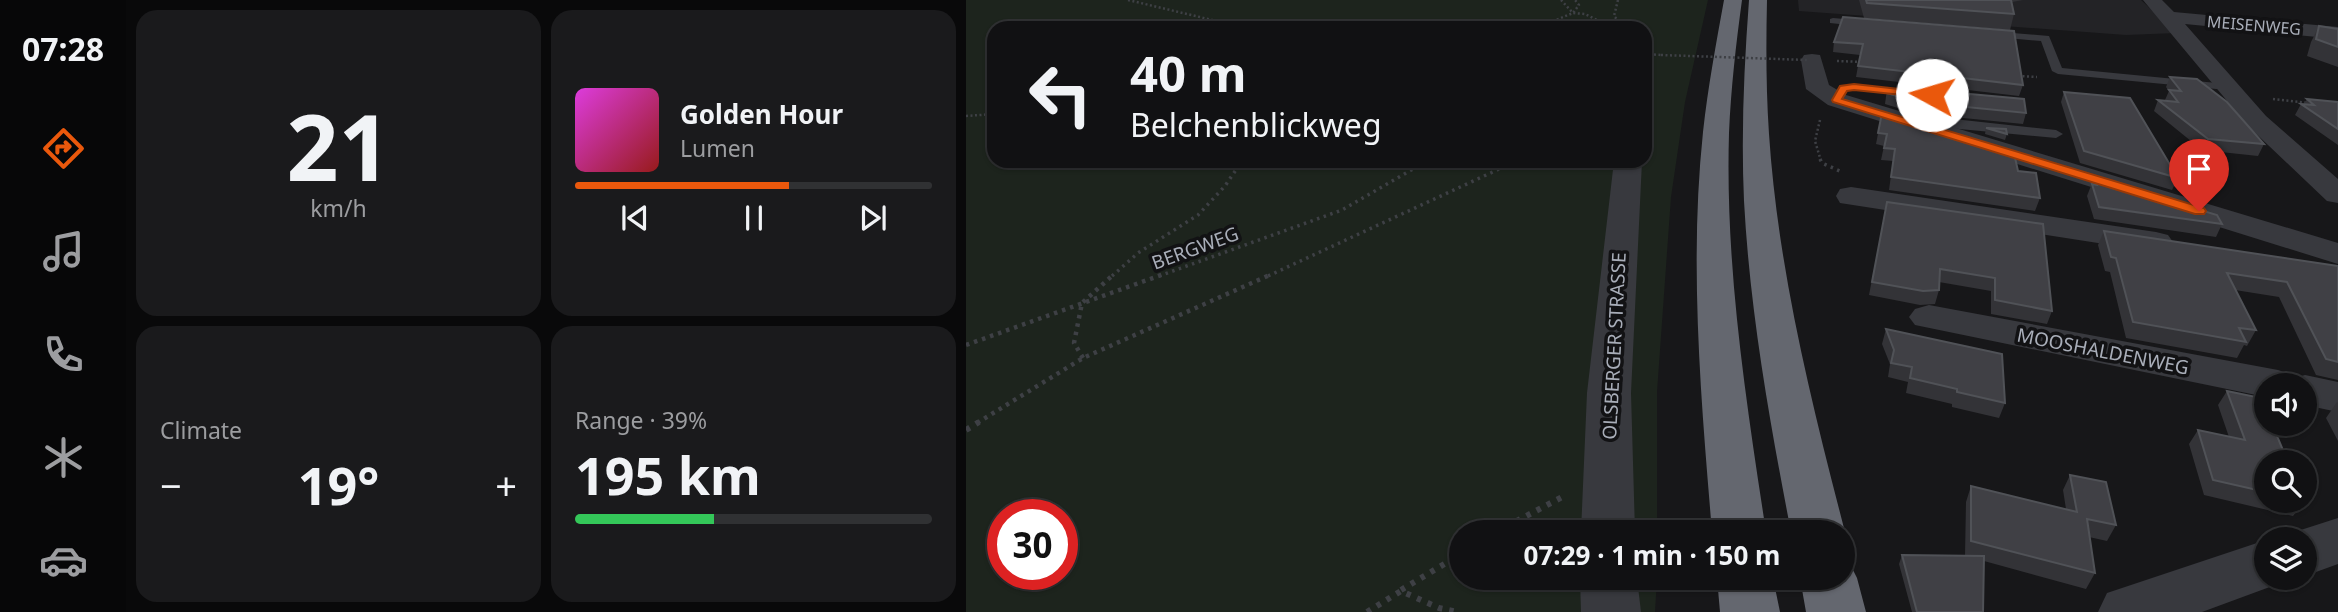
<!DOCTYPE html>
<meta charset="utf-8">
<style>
:root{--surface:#111113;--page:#1a1a1c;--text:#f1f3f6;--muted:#9c9da0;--line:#303133;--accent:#ea580c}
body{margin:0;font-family:"Noto Sans",sans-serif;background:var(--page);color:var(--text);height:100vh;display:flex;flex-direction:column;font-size:26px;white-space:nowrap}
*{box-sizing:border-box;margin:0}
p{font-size:23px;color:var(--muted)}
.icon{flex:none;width:38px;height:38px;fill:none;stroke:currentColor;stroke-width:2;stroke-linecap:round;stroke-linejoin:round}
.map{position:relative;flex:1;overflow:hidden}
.side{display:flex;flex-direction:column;gap:10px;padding:10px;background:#09090a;width:840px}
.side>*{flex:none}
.guide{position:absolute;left:21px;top:21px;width:665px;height:147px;border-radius:21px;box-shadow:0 2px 5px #0004,0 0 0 2px var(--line);background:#111113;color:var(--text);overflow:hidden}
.buttons{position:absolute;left:1288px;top:373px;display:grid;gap:14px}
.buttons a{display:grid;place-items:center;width:63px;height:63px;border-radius:50%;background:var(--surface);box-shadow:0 2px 5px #0004,0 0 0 2px var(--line);font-size:35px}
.speed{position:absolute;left:21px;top:499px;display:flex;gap:14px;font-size:35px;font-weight:700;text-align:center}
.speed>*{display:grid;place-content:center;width:91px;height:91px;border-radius:50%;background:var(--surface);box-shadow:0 2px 5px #0004,0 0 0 2px var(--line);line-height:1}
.speed .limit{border:10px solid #d22;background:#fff;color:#111}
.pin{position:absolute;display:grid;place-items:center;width:60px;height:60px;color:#fff;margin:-72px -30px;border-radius:50% 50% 50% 0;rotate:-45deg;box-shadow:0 0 7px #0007}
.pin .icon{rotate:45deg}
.me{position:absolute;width:77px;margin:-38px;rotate:276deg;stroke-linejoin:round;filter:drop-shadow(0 0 5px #0008)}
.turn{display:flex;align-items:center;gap:24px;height:147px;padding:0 28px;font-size:32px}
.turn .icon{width:91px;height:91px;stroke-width:2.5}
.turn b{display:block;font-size:49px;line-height:60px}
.big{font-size:52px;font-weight:700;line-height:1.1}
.side .card{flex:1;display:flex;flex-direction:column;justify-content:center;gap:10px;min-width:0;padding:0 24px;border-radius:21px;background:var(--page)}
.side .dial{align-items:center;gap:0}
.dial b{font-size:91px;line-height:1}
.song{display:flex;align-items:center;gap:21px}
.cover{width:84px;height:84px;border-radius:10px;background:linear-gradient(135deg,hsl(300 70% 55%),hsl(0 70% 35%))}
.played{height:7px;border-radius:4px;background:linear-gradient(90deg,var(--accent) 60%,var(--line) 60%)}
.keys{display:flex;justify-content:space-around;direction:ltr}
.heat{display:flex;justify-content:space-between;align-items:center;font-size:38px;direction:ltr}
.charge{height:10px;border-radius:5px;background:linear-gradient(90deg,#34c759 39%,var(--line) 0)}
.side .tiles{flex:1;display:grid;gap:10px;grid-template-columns:repeat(2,1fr)}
.trip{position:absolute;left:483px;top:520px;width:406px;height:70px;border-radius:35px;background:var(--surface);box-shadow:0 2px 5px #0004,0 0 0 2px var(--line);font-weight:700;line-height:70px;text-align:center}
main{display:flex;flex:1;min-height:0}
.tabs{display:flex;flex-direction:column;width:126px;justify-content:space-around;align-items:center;background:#070708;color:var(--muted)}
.tabs .icon{width:49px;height:49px}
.tabs .on{color:var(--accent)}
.tabs b{font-size:32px;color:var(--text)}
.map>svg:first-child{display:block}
.built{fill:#232326}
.green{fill:#1d241d;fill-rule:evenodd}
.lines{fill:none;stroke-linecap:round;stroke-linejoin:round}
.path-far3{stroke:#3e4045;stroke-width:2.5;stroke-dasharray:2 2.5;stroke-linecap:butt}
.path-far2{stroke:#3e4045;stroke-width:3.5;stroke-dasharray:2.5 4.5;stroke-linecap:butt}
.path-far1{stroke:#3e4045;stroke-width:4.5;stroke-dasharray:3.5 5;stroke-linecap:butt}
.path{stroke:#3e4045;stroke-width:6;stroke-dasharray:4.5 7;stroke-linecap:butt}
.service{fill:#38393e;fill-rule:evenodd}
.minor{fill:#38393e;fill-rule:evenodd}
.motorway{fill:#64676f;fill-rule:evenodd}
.path-bridge{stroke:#3e4045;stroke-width:2.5;stroke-dasharray:2 2.5;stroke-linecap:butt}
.wall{fill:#333337}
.building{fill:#404045;stroke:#505257;stroke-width:2}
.route{fill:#ea580c;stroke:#983908;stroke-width:2}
.labels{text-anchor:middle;stroke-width:7;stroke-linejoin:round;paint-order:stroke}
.far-street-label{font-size:16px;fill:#a9aeb9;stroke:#121214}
.street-label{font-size:19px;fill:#a9aeb9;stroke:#121214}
</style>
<main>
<nav class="tabs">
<b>07:28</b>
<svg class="icon on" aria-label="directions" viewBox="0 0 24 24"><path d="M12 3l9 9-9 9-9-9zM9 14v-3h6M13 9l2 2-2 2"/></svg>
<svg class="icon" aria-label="music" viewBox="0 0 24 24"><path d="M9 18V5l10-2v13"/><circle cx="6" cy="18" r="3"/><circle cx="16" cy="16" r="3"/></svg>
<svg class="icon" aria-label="phone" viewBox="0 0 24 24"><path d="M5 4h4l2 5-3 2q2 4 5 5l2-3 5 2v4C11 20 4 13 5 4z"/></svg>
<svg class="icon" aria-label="climate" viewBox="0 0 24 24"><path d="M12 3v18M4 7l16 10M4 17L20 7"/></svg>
<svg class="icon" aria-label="car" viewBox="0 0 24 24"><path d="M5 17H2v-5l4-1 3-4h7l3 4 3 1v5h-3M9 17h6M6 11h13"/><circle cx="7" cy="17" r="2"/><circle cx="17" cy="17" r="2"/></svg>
</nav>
<section class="side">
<div class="tiles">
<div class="card dial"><b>21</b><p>km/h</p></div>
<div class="card">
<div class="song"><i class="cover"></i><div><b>Golden Hour</b><p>Lumen</p></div></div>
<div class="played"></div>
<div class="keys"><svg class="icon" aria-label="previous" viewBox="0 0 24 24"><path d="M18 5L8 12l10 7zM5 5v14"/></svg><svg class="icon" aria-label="pause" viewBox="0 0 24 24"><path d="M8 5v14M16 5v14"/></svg><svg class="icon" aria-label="next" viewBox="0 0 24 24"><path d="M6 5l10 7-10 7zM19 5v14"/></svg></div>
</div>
<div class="card"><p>Climate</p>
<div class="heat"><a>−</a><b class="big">19°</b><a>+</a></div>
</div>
<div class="card"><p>Range · 39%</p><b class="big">195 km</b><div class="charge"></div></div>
</div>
</section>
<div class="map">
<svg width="1372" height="612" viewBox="0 0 1372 612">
<rect width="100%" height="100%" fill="#171719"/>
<polygon class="built" points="832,0 1175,0 1210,33 1160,35 833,11"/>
<path class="green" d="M0 0H742L719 102 705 197 691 392V532H495V578H691L689 612H0ZM28 28H679V161H28ZM37 514H96V574H37Z"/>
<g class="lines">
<g class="path-far3">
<polyline points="162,0 280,28"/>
<polyline points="595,0 607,13 619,14 647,28"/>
<polyline points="652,0 648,16 659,28"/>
<polyline points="570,28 607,13 613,5 609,0"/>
<polyline points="679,54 695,55"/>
<polyline points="871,61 897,62"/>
<polyline points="1052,76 1071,77"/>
<polyline points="1307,99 1343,103"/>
<polyline points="0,116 28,114"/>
<polyline points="854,120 849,141 855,161"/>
</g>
<g class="path-far2">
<polyline points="854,159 856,163 876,172"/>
<polyline points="146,276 172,253 232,215 259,186 276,161"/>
<polyline points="193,276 376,210 461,161"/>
<polyline points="302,276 531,170 544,161"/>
</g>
<g class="path-far1">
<polyline points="0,345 198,274"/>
<polyline points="117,358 108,343 116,303 148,274"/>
<polyline points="11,423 117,358 306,274"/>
</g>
<g class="path">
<polyline points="0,430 13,422"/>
<polyline points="530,532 600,495"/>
<polyline points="435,590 495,554"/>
<polyline points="401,612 435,591 473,608 492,612"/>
</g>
<g class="service">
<polygon points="867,18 902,21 907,24 902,27 864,23 864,19"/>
<polygon points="1022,31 1083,36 1096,68 1261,84 1267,87 1261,90 1092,74 1086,71 1075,41 1019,36 1017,34"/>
<polygon points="951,115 1090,130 1097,134 1090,138 940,124 934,120 935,117"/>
</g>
<g class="minor">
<polygon points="1177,0 1196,0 1208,12 1372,27 1372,39 1219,24 1300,116 1372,179 1372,203 1361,201 1282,126"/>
<polygon points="846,54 854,55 863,85 880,95 1372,243 1372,264 862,105 840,89 835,60 838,55"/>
<polygon points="648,161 676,161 665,393 669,532 615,532 621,393"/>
<polygon points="885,187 1190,232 1202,235 1207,242 1202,249 1190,252 874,203 870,196 874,189"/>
<polygon points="963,305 1312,370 1328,375 1329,378 1339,375 1372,382 1372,412 1339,405 1339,385 1300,385 1300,397 949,325 943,317 949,309"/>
<polygon points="1372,518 1372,564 1339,576 1339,539 1318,539 1319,535"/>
<polygon points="1300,540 1300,578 1322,578 1320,581 1236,612 1132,612 1141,593"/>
<polygon points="614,578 671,578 675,612 615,612"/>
</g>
<g class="motorway">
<path d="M758 0H776C770 44 765 88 763 133 759 267 780 400 800 532H746C735 399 723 265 737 132 742 87 750 44 758 0Z"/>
<path d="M783 0H801C800 45 800 89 803 134 812 269 845 401 879 532L877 537V532H825C804 423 784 313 778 201 775 134 778 67 783 0Z"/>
<polygon points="877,558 882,560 891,578 900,612 840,612 834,578 877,578"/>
<polygon points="751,578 807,578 814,612 754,612"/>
</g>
<polyline class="path-bridge" points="695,55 841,60"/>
</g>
<g class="wall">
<polygon points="893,0 1057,0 1046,2 1048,14 1044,30 898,18"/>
<polygon points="877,17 1057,85 1053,96 890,77 894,55 867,52 868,42"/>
<polygon points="1353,26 1372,29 1372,67 1341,56 1345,42"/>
<polygon points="1204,77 1298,144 1292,156 1236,150 1188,111 1192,100 1199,100 1203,91 1200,87"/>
<polygon points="921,89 1060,113 1057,124 948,113 919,104"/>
<polygon points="1098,92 1212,178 1206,190 1114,163 1095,102"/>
<polygon points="1341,99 1372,102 1372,145 1329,115 1335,104 1338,104"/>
<polygon points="916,113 1052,171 1074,198 1069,211 923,190 927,161 915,160 918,146 910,144"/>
<polygon points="1020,128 1041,134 1039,140 1019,134"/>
<polygon points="1128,178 1256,224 1250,237 1128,219 1121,196"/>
<polygon points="921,202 1086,311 1081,324 1025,314 1025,291 973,282 973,290 969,304 954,305 903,295"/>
<polygon points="1138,231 1372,266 1372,380 1350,375 1313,297 1269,290 1290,330 1281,346 1278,345 1271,358 1160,338 1144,272 1139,271 1132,245"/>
<polygon points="920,329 1039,403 1033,418 986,407 986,404 940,393 942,382 922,377 924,364 916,344"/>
<polygon points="1261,391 1300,462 1300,500 1339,501 1327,516 1238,495 1223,444 1232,430 1263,437 1252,405"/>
<polygon points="1371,402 1372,403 1372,441 1360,418"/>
<polygon points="1104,475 1150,525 1141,541 1123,537 1129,573 1120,589 1018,561 1017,612 946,612 933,564 936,555 999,556 1000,502 1005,486 1100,509 1097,490"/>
</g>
<g class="building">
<polygon points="900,0 1045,0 1048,14 901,3"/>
<polygon points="877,17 1048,31 1057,85 892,66 897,44 868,42"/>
<polygon points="1353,26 1372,29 1372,47 1350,39"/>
<polygon points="1204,77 1231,79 1261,102 1298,144 1242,139 1192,100 1212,102 1203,90 1215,91"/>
<polygon points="921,89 994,97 1004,94 1058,99 1060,113 950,102 921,93"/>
<polygon points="1098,92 1164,98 1212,178 1118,151"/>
<polygon points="1341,99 1372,102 1372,129 1335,104 1348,105"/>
<polygon points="916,113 1048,153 1052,171 1070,173 1074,198 925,177 929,149 918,148 921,134 912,133"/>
<polygon points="1020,128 1040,129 1041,134"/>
<polygon points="1128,178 1251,215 1256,224 1133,207 1126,184 1131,185"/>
<polygon points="921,202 1077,224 1086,311 1029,300 1029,278 974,269 973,290 957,291 906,282"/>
<polygon points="1138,231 1372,266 1372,362 1360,359 1321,282 1261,273 1290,330 1273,328 1280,342 1167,322 1150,258 1145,257"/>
<polygon points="920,329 1036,354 1039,403 991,392 991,389 944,378 946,367 925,363 928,350"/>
<polygon points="1261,391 1295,398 1300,410 1300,424 1306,424 1322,462 1300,462 1300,492 1247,480 1232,430 1279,440"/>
<polygon points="1104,475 1140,482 1150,525 1121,519 1129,573 1005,541 1005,486 1111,512"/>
<polygon points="936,555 1018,556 1017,612 951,612"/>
</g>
<polygon class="route" points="888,84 969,93 969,97 966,98 888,90 881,91 876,99 1238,208 1240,211 1238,214 1229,214 867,102 866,100 874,86"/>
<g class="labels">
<g class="far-street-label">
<text transform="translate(1288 25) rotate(5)" y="6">MEISENWEG</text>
</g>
<g class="street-label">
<text transform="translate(229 248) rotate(-20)" y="7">BERGWEG</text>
<text transform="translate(648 346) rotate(-87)" y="7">OLSBERGER STRASSE</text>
<text transform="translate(1137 351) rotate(11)" y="7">MOOSHALDENWEG</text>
</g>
</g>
</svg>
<div class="buttons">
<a><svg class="icon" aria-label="sound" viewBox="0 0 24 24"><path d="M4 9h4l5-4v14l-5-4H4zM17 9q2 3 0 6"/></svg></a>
<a><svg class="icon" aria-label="search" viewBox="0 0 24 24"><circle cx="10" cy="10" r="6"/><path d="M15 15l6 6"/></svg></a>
<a><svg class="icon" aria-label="layers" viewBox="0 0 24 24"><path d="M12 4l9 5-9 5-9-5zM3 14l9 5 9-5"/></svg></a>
</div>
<div class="speed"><div class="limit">30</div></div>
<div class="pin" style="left:1233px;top:211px;background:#d93025"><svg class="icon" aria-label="arrive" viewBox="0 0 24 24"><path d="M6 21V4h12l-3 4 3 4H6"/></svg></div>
<svg class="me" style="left:966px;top:95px" viewBox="-20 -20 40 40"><circle r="19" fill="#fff"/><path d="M0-13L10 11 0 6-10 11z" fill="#ea580c"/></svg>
<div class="trip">07:29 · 1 min · 150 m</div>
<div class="guide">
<div class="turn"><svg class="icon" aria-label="left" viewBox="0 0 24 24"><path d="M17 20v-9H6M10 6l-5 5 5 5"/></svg><div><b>40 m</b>Belchenblickweg</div></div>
</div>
</div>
</main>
